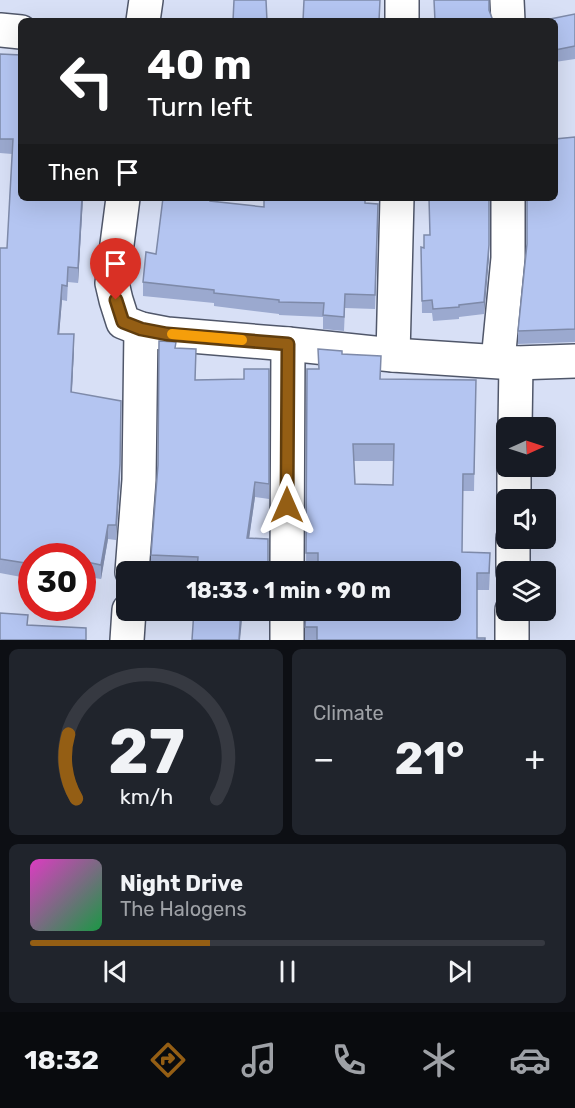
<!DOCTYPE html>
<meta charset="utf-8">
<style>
:root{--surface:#171b24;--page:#20242c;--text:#f1f3f6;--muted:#9ea1a6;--line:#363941;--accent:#945e14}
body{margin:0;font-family:Rubik,sans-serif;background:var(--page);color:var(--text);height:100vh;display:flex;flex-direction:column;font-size:22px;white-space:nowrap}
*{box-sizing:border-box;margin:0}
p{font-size:20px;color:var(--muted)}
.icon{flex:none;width:33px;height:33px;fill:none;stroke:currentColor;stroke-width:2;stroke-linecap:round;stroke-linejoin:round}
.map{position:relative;height:640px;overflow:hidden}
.side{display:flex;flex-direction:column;gap:9px;padding:9px;background:#0d0f14;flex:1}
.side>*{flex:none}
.banner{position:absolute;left:18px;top:18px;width:540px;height:183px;border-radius:9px;box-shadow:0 6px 24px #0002;background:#202124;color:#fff;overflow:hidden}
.needle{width:39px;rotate:87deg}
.fabs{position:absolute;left:496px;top:417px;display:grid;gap:12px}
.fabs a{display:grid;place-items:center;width:60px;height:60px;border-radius:9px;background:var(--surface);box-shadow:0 6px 24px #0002;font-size:30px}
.speed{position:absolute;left:18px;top:543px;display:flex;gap:12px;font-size:30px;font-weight:700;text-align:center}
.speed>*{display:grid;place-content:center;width:78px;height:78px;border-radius:50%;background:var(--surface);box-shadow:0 6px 24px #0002;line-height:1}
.speed .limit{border:9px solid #d22;background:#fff;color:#111}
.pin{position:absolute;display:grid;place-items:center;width:51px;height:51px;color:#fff;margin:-62px -26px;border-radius:50% 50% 50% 0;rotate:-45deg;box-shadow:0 0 6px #0007}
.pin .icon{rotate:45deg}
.me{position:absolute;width:66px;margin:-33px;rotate:0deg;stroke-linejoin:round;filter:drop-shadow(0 0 4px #0008)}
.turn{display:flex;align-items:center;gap:21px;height:126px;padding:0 30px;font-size:27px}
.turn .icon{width:78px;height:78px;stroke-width:2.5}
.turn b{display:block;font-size:42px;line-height:51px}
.then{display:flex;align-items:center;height:57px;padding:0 30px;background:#0003;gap:12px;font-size:22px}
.big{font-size:45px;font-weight:700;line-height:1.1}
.side .tile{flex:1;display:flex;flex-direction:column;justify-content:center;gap:9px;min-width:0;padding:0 21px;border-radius:9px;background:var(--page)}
.side .dial{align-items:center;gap:0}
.dial svg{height:156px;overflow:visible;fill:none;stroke:var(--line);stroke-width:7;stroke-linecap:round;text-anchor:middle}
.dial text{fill:var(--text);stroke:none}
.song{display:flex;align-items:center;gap:18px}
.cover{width:72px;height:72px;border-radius:9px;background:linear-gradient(135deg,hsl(310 70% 55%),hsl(140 70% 35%))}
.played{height:6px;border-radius:3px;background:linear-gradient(90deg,var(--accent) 35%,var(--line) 35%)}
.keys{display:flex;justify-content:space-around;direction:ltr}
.heat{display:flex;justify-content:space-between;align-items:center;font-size:33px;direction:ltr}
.side .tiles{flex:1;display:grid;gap:9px;grid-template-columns:1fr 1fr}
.tile:last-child{grid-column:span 2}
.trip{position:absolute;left:116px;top:561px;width:345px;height:60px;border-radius:9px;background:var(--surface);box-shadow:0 6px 24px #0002;font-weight:700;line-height:60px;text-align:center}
.tabs{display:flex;height:96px;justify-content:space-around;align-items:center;background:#090b0e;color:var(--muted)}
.tabs .icon{width:42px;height:42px}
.tabs .on{color:var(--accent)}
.tabs b{font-size:27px;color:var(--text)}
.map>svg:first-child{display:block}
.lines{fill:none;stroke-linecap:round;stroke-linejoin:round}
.minor-casing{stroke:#50576a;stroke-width:36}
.minor{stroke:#fff;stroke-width:33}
.wall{fill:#9ba9cf;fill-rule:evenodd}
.shaded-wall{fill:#7e8aa9}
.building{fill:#b4c5f1;stroke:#7e8aa9;stroke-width:1.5;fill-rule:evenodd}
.route-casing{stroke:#603d0d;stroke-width:15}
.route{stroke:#945e14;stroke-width:10}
.slow{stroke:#f59e0b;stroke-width:10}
</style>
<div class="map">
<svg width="575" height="640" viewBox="0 0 575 640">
<rect width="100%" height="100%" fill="#d8e0f6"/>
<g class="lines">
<defs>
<g id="minor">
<polyline points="507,0 508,21"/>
<polyline points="143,21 146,0"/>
<polyline points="402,21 402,0"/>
<polyline points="0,30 21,32"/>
<polyline points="123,198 112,283 116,300 123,322 141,329 167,334 288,344 393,355 516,363 575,361"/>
<polyline points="393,355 397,198"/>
<polyline points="498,361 508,258 508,198"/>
<polyline points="515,428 516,363"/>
<polyline points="514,500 514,466"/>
<polyline points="132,572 139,480 141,329"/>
<polyline points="287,572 288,344"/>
<polyline points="513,572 513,538"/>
<polyline points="127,640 129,610"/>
<polyline points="287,640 287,610"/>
<polyline points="512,640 512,610"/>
</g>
</defs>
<use href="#minor" class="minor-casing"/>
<use href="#minor" class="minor"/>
</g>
<g class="wall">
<polygon points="575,14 575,59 555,62 555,21"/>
<polygon points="0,54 83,198 78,283 68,282 67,301 62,300 59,334 74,349 72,392 120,479 116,540 108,539 101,579 82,576 82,556 32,556 32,579 0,573 0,248 7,248 12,154 0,153"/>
<polygon points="575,137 575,342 518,344 518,331 527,244"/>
<polygon points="163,198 212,198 211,201 264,207 365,203 378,217 375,309 345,308 344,331 323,329 323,317 279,315 279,314 214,306 214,303 143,296 143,282 156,254"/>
<polygon points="430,235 489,257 484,314 459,317 459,319 433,321 432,313 422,313 421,247 424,247"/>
<polygon points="176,348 196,364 195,380 244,379 269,369 269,499 255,497 249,538 268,539 268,572 191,572 151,570 151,555"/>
<path d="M342 354 381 379 476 380 474 491H463L462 552 490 570 489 590H477V638L485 640H305V627L450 610 318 570H306L307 369H318ZM354 461H394L393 485 355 484Z"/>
</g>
<g class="shaded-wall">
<polygon points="82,198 83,198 78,283 78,268"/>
<polygon points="489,245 489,257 484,314 484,302"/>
<polygon points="62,285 62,300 58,348 58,334"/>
<polygon points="74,334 74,349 71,407 71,392"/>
<polygon points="121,401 120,479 116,540 116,525"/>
<polygon points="255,482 255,497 247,553 247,538"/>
<polygon points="108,525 108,539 101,579 101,565"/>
<polygon points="241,610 243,610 240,640 239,640"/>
</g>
<g class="building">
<polygon points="234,0 266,0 267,21 233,21"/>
<polygon points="304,0 380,0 379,21 303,21"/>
<polygon points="434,0 489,0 489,10 492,18 495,21 435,21"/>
<polygon points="575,14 575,46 555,50 555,21 540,21"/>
<polygon points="0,54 21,55 21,198 82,198 78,268 68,267 67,286 62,285 58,334 74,334 71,392 121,401 120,464 116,525 108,525 101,565 82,561 82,556 58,556 35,552 34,556 32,556 32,564 0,559 0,248 7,248 13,139 0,139"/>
<polygon points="575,137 575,329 518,331 527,244 527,198 555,198 555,139"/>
<polygon points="163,198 210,198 210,201 264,207 264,198 365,198 365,203 378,204 375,295 345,294 344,317 323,315 324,303 279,302 279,300 214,293 214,290 143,282 146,252 156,254"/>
<polygon points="429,198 489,198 489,245 484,302 459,305 459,307 433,309 432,300 422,301 421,247 424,248 424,235 430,235"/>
<polygon points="159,341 176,342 175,348 196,349 195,380 244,379 244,369 269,369 269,484 255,482 247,538 268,539 268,567 245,566 245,572 197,572 198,557 151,555 158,465"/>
<path d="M318 349 342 351V354L381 356 380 379 476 380 474 474H463L462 552 490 553 489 573H477V638H485V640H317V627H305L306 610H450V572H318V553H306L307 369H319ZM353 444H394L393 485 355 484Z"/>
<polygon points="194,610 241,610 239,640 192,640"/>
<polygon points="0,613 28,615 27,625 86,628 86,640 0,640"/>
</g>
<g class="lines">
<defs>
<polyline id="route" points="116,300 123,322 141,329 167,334 288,344 287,505"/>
</defs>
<use href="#route" class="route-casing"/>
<use href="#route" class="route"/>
<polyline class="slow" points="172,334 242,340"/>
</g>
</svg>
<div class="fabs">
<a><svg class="needle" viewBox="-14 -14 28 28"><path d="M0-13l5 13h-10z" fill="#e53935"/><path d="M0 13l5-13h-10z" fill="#9ea1a6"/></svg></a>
<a><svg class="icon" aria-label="sound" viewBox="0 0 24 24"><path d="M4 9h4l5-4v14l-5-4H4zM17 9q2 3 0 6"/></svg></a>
<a><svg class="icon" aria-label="layers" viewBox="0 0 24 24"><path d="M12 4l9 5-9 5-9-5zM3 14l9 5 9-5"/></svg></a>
</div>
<div class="speed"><div class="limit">30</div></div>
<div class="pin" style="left:116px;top:300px;background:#d93025"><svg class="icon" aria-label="arrive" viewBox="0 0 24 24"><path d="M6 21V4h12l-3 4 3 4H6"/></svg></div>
<svg class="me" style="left:287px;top:505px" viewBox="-20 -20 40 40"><path d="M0-17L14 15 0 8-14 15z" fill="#945e14" stroke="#fff" stroke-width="4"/></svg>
<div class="trip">18:33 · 1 min · 90 m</div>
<div class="banner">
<div class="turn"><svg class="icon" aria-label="left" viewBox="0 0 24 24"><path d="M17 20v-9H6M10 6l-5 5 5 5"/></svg><div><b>40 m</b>Turn left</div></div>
<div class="then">Then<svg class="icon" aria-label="arrive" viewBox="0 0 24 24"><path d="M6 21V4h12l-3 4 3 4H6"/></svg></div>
</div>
</div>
<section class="side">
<div class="tiles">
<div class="tile dial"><svg viewBox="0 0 100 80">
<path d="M14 69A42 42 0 1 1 86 69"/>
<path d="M14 69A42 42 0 0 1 10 36" stroke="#945e14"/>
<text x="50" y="56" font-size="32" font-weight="700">27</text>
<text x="50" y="72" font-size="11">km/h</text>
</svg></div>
<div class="tile"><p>Climate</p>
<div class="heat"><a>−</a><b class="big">21°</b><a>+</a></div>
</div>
<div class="tile">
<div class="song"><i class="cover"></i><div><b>Night Drive</b><p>The Halogens</p></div></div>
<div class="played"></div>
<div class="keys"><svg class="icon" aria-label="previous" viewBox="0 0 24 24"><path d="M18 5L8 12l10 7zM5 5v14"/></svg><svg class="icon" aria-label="pause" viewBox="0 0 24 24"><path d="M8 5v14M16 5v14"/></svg><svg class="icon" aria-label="next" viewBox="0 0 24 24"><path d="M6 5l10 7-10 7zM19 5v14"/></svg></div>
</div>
</div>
</section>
<nav class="tabs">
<b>18:32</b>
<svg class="icon on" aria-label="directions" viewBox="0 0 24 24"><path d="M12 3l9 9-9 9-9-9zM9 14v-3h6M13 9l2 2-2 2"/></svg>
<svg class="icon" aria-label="music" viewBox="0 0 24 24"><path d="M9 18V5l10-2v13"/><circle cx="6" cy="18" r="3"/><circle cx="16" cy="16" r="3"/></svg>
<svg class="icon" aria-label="phone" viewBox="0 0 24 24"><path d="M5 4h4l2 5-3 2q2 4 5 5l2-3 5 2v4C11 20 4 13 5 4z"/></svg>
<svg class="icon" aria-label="climate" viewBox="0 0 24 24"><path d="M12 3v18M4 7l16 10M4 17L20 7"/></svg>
<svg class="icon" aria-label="car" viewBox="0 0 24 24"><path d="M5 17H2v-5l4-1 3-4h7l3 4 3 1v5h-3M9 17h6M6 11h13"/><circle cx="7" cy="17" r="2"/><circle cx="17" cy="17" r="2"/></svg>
</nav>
